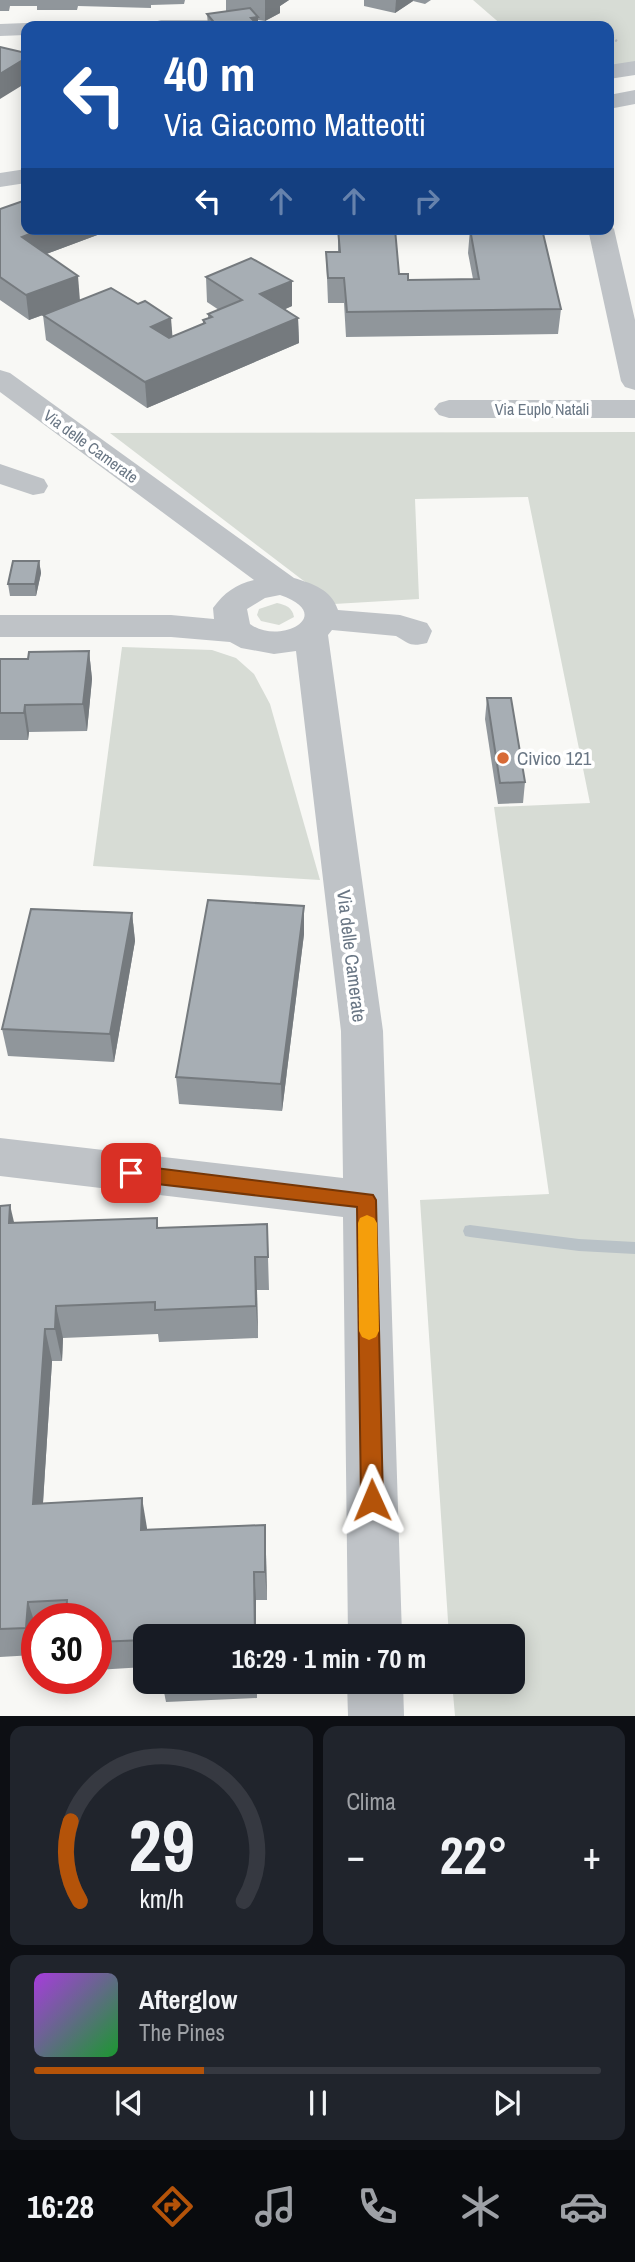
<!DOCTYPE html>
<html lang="it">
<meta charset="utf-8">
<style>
:root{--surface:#171b24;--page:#20242c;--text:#f1f3f6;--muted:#9ea1a6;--line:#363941;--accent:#b45309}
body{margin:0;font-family:"Archivo Narrow",sans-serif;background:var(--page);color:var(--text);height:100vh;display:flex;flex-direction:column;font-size:26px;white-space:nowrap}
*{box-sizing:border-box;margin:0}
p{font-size:23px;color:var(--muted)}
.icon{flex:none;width:38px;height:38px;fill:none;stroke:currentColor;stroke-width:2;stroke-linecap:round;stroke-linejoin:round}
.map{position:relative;height:1716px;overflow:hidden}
.side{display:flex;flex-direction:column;gap:10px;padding:10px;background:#0d0f14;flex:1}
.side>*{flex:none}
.hud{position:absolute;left:21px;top:21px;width:593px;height:214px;border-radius:14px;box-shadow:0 4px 18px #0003;background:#1a4fa0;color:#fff;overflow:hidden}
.speed{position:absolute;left:21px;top:1603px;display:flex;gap:14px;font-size:35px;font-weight:700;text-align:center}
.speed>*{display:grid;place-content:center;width:91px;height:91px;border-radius:50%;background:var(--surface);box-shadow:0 4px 18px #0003;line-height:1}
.speed .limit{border:10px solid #d22;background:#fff;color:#111}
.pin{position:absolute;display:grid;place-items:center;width:60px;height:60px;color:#fff;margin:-30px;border-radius:14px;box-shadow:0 4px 10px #0006}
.me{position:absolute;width:77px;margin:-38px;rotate:359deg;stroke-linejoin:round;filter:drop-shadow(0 0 5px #0008)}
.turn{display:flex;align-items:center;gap:24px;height:147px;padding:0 28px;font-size:32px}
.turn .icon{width:91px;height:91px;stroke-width:2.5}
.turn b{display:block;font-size:49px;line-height:60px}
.lanes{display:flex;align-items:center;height:66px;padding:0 28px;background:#0003;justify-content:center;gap:35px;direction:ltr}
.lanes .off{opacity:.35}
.big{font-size:52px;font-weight:800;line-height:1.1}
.side .card{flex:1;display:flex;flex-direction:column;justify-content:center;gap:10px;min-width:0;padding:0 24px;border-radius:14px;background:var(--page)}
.side .dial{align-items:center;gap:0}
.dial svg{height:182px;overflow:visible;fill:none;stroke:var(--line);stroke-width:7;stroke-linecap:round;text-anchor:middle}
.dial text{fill:var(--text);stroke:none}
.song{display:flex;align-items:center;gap:21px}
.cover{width:84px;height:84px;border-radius:10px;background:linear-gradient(135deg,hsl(280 70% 55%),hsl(130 70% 35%))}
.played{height:7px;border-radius:4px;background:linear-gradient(90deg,var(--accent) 30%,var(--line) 30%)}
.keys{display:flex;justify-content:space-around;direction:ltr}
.heat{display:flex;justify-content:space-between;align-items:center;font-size:38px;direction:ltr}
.side .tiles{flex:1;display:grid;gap:10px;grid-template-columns:1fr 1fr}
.card:last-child{grid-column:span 2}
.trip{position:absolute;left:133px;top:1624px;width:392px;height:70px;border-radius:14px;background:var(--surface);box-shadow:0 4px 18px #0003;font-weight:800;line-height:70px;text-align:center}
.tabs{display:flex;height:112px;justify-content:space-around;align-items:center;background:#090b0e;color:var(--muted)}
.tabs .icon{width:49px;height:49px}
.tabs .active{color:var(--accent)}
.tabs b{font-size:32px;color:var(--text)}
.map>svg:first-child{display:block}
.green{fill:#d7dcd5}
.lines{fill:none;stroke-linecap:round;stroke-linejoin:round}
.stream{fill:#b9c2c7;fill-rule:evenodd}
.path{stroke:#babcbf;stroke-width:2.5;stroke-dasharray:2 2;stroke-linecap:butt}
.minor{fill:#bfc3c7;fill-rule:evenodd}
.wall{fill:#90969b}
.shaded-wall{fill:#757a7e}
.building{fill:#a7aeb4;stroke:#757a7e;stroke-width:2}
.route{fill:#b45309;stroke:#753606;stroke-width:2}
.slow{fill:#f59e0b}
.poi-dot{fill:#d76a36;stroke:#fff;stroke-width:2.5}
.labels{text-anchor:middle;stroke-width:7;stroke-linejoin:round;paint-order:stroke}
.far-street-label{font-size:16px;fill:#697684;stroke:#fff}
.poi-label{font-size:19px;fill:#697684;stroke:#fff;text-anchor:start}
.street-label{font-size:19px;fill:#697684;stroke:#fff}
</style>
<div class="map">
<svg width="635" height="1716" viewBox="0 0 635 1716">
<rect width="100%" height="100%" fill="#f8f8f5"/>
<g class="green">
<polygon points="473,0 635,0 635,62 609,66 609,26 503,26"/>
<polygon points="635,432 635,1716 455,1716 452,1682 513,1682 513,1636 449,1636 420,1200 549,1194 494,807 590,803 528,497 415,499 419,599 334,604 110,433"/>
<path d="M277 603C286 605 292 607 294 617L279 625 261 621 257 615 259 609Z"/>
<polygon points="122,647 212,650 236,658 254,674 270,704 320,880 93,866"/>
</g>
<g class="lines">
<polygon class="stream" points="470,1225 579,1239 635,1242 635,1254 579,1251 470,1237 465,1236 463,1231 465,1226"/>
<polyline class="path" points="609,35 618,42"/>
<g class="minor">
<polygon points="161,20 222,20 229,22 232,26 151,26 154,22"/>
<polygon points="26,23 35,26 26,26 26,35 0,36 0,24"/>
<polygon points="635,61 635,75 609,79 609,65"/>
<polygon points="635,90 635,104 609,109 609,95"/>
<polygon points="26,169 26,183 0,187 0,173"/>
<polygon points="609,223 614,229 635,320 635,390 625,387 621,381 588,229 609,229"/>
<path d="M0 370 10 373 294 578C313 584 331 589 338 610L400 615 427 623 432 631 427 643C410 647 410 644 396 636L332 630 328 635 383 1031 402 1636H348L343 1217 0 1176V1138L343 1178 341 1031 296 651 274 654 241 648 230 642 171 637H0V615H171L214 619 213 608C224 593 236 584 254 580L0 392ZM280 595C338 615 279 646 250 624L247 609 265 598Z"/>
<polygon points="449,400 635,400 635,418 449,418 439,415 434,409 439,403"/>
<polygon points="0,464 44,479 48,486 44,493 33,495 0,484"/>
<polygon points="347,1682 403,1682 404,1716 348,1716"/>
</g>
</g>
<g class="wall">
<polygon points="0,0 185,0 184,4 151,5 151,8 78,6 77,10 37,10 37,6 10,6 9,11 0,11"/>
<polygon points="226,0 289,0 280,6 280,13 265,21 258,20 259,26 208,26 207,14 226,12"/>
<polygon points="364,0 431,0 425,4 413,1 395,13 364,6"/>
<polygon points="0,209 26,229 116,229 108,231 46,254 80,300 173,336 203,324 203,320 208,318 208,314 219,310 207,302 206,277 292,306 285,309 298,318 299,343 147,408 46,340 43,315 29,320 0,300"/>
<polygon points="338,229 408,280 473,279 468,253 470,229 561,309 558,334 346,337 344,303 328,303 326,252 338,252"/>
<polygon points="39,561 41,573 36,596 10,596 8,584"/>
<polygon points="89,651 92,679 87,731 29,732 28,740 0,740 0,659 28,659"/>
<polygon points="487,698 525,782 523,803 498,804 485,719"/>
<polygon points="304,906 304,934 282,1111 179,1104 176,1077"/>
<polygon points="132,913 135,941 114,1062 8,1056 2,1029"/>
<polygon points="0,1206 14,1223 157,1218 158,1228 267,1224 269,1290 257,1290 258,1338 159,1342 158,1334 63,1338 62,1361 52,1361 43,1503 147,1528 147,1530 266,1554 267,1600 256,1600 256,1636 145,1636 145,1667 96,1670 96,1619 37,1619 34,1655 0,1657"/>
<polygon points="162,1682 257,1682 257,1698 166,1702"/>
</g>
<g class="shaded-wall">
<polygon points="265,0 289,0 280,6 280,13 265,21"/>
<polygon points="396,0 413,0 413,1 395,13"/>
<polygon points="258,17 258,26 251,18"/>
<polygon points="26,58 26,83 0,99 0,74"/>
<polygon points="42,229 116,229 108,231 25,262 22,237"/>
<polygon points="78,276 80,301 29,320 26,295"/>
<polygon points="292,281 292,306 261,320 260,294"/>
<polygon points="171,318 173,343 151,327"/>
<polygon points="298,318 299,343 147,408 145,382"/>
<polygon points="39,561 41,573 36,596 35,584"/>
<polygon points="89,651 92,679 87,731 83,704"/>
<polygon points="25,705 29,732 28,740 24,713"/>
<polygon points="304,906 304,934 282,1111 281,1084"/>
<polygon points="132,913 135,941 114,1062 110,1034"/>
<polygon points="10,1205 18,1239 9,1223"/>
<polygon points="255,1257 257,1290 258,1338 256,1306"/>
<polygon points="56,1306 63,1338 62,1361 55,1329"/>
<polygon points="45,1329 52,1361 41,1533 33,1504"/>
<polygon points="142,1498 147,1528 146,1559 141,1530"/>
<polygon points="265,1525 266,1554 267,1600 265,1572"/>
<polygon points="254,1572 256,1600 256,1636 255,1636"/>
<polygon points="28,1602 37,1630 34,1655 26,1628"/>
</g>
<g class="building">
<polygon points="250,8 258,17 251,18 259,26 217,26 207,14"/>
<polygon points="370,22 374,26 343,26"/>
<polygon points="0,47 26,53 26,58 0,74"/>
<polygon points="26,200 26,229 42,229 22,237 78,276 26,295 0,277 0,209"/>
<polygon points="338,229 395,229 399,274 408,274 408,280 479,279 470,229 542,229 561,309 347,312 344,278 328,278 326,252 340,252"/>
<polygon points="251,258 292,281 260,294 298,318 145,382 43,315 111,288 138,304 145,301 171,318 151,327 169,338 205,323 203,320 212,317 208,314 242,300 206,277"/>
<polygon points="13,561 39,561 35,584 8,584"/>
<polygon points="89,651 83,704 25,705 24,713 0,713 0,659 28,659 29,652"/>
<polygon points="487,698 511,698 525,782 500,783"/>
<polygon points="208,900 304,906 281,1084 176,1077"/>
<polygon points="31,909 132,913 110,1034 2,1029"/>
<polygon points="10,1205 9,1223 157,1218 157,1228 267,1224 268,1257 255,1257 256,1306 155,1310 155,1302 56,1306 55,1329 45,1329 33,1504 142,1498 141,1530 265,1525 265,1572 254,1572 255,1636 145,1636 145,1640 96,1642 96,1619 66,1619 67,1600 28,1602 26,1628 0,1629 0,1206"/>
</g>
<polygon class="route" points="131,1165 373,1195 376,1200 383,1500 380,1507 372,1510 365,1507 361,1500 357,1207 131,1181 124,1178 122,1173 124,1167"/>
<polygon class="slow" points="367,1215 374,1218 377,1223 379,1331 376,1337 369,1340 362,1337 359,1331 358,1223 360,1218"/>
<circle class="poi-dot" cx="503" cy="758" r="7"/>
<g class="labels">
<g class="far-street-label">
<text x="542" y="415">Via Euplo Natali</text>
<text transform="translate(91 446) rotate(36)" y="6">Via delle Camerate</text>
</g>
<g class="poi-label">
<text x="517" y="765">Civico 121</text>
</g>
<g class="street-label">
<text transform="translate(352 956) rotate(83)" y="7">Via delle Camerate</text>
</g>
</g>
</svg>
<div class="speed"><div class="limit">30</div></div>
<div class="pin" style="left:131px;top:1173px;background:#d93025"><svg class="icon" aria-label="arrive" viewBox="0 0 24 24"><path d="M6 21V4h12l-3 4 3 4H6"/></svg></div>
<svg class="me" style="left:372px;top:1500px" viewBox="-20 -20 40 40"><path d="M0-17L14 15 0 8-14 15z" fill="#b45309" stroke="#fff" stroke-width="4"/></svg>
<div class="trip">16:29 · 1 min · 70 m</div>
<div class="hud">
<div class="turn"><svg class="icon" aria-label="left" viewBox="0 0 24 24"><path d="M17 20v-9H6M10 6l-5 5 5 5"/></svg><div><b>40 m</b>Via Giacomo Matteotti</div></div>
<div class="lanes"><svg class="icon" aria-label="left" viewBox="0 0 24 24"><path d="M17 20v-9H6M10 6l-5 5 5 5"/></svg><svg class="icon off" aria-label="ahead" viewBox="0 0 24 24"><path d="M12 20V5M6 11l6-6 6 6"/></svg><svg class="icon off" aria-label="ahead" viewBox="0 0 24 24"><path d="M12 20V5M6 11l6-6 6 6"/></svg><svg class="icon off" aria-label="right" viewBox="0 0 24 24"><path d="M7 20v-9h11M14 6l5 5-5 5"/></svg></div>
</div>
</div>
<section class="side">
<div class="tiles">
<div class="card dial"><svg viewBox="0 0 100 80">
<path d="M14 69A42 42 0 1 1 86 69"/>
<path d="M14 69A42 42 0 0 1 10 34" stroke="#b45309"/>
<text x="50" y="56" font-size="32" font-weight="700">29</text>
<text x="50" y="72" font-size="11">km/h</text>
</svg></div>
<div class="card"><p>Clima</p>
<div class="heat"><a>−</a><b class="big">22°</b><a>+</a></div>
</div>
<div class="card">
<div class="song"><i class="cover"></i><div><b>Afterglow</b><p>The Pines</p></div></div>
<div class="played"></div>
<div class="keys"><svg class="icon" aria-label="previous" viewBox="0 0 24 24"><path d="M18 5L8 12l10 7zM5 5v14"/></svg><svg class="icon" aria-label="pause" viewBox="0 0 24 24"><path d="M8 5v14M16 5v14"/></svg><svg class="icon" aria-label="next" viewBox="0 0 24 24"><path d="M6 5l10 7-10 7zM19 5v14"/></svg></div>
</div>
</div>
</section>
<nav class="tabs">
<b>16:28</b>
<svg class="icon active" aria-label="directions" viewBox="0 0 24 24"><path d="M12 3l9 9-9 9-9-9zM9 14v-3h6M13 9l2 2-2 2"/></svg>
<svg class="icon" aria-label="music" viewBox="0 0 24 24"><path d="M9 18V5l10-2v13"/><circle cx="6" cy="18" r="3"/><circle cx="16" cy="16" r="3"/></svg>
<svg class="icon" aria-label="phone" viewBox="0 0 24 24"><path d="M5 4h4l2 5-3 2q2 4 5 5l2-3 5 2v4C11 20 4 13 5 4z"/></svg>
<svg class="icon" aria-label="climate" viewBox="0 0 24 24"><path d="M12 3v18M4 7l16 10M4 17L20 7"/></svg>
<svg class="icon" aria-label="car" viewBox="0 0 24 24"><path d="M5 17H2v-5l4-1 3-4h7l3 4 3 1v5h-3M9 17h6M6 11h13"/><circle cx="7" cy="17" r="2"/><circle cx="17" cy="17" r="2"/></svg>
</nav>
